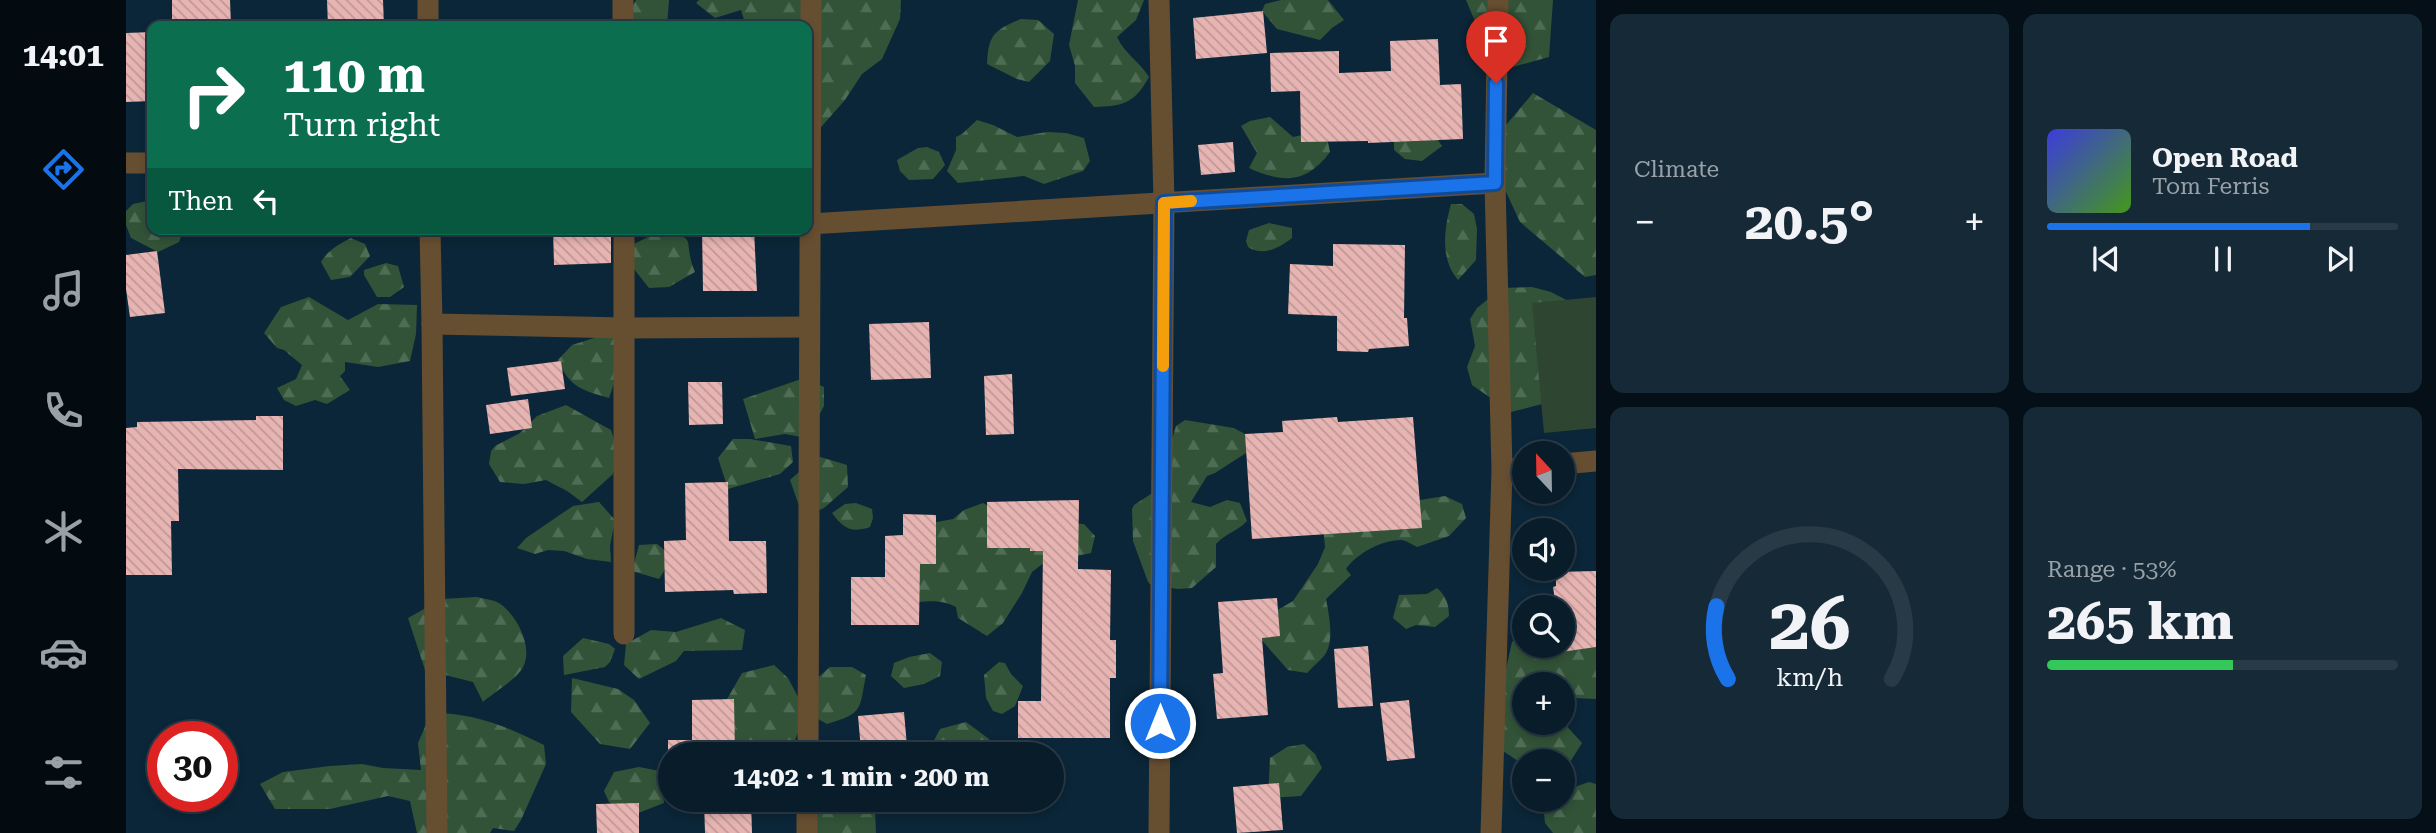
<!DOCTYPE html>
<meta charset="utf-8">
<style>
:root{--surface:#081c2a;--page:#162936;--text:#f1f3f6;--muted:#98a1a8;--line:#293a47;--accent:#1a73e8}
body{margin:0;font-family:"Roboto Serif",serif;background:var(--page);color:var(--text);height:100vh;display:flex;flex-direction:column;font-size:26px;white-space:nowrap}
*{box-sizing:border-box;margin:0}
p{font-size:23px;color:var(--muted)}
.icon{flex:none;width:38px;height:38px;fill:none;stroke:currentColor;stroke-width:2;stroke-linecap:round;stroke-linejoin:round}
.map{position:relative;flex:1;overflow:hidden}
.panel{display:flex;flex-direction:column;gap:14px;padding:14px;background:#040f17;width:840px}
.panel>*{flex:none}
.guide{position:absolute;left:21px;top:21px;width:665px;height:214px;border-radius:14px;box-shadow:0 4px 10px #0003,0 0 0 2px var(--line);background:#0b6e4f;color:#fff;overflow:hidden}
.needle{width:46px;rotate:338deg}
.tools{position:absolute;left:1386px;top:441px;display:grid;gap:14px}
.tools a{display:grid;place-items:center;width:63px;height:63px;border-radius:50%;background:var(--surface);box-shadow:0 4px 10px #0003,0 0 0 2px var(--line);font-size:35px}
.speed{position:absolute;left:21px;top:721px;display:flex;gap:14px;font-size:35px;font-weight:700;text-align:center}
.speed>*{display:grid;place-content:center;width:91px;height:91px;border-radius:50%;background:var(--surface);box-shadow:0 4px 10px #0003,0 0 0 2px var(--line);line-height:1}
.speed .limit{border:10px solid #d22;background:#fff;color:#111}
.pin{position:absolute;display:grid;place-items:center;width:60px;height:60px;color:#fff;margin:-72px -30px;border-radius:50% 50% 50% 0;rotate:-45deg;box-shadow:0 0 7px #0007}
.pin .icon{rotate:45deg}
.me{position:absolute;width:77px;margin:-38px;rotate:0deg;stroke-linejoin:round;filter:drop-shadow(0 0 5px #0008)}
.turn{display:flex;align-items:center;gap:24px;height:147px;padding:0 21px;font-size:32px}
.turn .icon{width:91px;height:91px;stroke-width:2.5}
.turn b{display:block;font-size:49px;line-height:60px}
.then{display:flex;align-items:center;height:66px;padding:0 21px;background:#0003;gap:14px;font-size:26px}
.big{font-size:52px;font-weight:700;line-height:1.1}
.panel .card{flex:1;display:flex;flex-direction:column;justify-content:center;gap:10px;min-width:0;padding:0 24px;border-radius:14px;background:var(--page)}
.panel .dial{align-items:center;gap:0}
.dial svg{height:182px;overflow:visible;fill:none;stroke:var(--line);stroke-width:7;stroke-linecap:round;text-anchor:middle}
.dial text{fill:var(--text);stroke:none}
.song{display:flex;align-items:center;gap:21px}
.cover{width:84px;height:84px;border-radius:10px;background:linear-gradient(135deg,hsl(240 70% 55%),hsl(100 70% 35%))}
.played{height:7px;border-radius:4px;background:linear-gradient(90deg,var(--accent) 75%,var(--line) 75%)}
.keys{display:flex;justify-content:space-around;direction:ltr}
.heat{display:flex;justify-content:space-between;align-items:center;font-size:38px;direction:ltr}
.charge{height:10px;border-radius:5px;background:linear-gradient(90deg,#34c759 53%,var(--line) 0)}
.panel .tiles{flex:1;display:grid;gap:14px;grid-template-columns:repeat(2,1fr)}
.trip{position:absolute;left:532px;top:742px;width:406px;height:70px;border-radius:35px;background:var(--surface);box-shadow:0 4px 10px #0003,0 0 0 2px var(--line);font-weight:700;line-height:70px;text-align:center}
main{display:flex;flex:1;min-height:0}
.dock{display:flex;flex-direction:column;width:126px;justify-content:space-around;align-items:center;background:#030b11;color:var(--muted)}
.dock .icon{width:49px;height:49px}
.dock .on{color:var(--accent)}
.dock b{font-size:32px;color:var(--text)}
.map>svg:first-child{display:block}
.forest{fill:url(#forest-firs)}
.garden{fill:#2e4531}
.building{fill:url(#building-back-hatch)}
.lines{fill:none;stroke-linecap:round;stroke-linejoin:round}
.minor{stroke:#664e31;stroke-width:21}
.route-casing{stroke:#114b97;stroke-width:18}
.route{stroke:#1a73e8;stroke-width:12}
.slow{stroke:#f59e0b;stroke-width:12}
</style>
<main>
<nav class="dock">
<b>14:01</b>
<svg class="icon on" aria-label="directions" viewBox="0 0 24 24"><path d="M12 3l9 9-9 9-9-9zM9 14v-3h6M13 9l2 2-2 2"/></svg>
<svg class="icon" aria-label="music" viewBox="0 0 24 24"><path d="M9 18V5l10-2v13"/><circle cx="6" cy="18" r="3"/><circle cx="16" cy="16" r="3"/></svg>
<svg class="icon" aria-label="phone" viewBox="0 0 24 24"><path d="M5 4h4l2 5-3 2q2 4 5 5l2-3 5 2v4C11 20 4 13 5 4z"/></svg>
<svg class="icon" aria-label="climate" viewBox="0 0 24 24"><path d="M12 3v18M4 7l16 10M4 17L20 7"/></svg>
<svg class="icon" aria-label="car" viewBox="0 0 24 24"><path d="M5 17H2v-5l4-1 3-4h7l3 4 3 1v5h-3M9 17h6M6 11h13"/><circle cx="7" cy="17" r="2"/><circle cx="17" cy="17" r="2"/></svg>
<svg class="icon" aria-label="filters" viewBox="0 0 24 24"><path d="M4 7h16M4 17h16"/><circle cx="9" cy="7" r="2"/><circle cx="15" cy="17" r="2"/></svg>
</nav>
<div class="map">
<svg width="1470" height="833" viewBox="0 0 1470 833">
<defs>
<pattern id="forest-firs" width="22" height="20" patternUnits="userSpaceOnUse" patternTransform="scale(1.75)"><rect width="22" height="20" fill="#325337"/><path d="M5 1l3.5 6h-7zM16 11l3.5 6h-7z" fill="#4f6c54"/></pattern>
<pattern id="building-back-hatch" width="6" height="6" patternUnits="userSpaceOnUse" patternTransform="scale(1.75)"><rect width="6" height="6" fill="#e7b4b2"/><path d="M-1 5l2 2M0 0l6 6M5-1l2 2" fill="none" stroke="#bd9898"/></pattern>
</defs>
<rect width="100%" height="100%" fill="#0b2638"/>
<g class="forest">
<polygon points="510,0 543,0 541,26 503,26 502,14"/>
<polygon points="573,0 775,0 774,19 756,59 736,74 719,100 681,143 681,26 620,26 615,10 589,18 570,3"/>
<path d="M952 0H1018L1010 20 991 37C998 53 1014 62 1023 77 1008 104 997 106 968 107L949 83V66L943 45Z"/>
<polygon points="1155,0 1202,0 1218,20 1206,28 1194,40 1151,29 1136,11 1139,4"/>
<polygon points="1340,0 1427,0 1423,57 1383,68 1356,38"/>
<path d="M895 19 912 20 928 34 924 61 903 82 891 79 861 64C862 34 869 30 895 19Z"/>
<polygon points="1407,93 1470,130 1470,275 1459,277 1394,222 1360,149"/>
<path d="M1144 117 1167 137 1190 132 1201 138 1204 152C1181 183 1158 184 1123 168L1131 153 1115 126 1124 121Z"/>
<polygon points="851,120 867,125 891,137 921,132 940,133 958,138 964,161 957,171 918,184 898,176 832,183 821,171 830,150 830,137 836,134"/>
<polygon points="1309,136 1316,146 1296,161 1279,159 1268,150 1268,137"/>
<polygon points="801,147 813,152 819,165 807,179 783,180 774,171 771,160 792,148"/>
<polygon points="21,201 26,201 26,229 58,229 53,242 32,252 5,238 0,225 0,211 7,204"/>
<path d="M1325 204H1336L1348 214 1351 229 1350 260 1332 280C1314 259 1318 229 1325 204Z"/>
<path d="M1143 223 1166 228V238C1153 248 1137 257 1122 247L1120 241 1123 230Z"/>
<path d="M532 232C576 237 555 239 569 272L543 287 523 288 504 264 506 245Z"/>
<path d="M225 238 239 244 244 256 224 277 205 280 195 262C202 250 213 244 225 238Z"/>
<polygon points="260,263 272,266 278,287 264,297 251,297 238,275 238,270"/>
<polygon points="1406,287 1425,292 1450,305 1416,404 1385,412 1346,385 1341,367 1349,346 1344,319 1351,308 1376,288"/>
<polygon points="183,297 222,320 252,304 291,305 290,334 284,361 252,367 219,362 219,371 214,376 224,390 201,404 189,400 170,406 158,400 151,388 170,379 176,365 158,350 151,348 138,333 155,307"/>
<path d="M487 332 499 351 483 398C456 390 444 388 432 360L446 345Z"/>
<polygon points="678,378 698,387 698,406 681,438 659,434 629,439 617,399"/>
<polygon points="440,405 485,430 492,452 487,474 456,502 441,491 420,480 398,484 374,482 363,464 365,451 369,446 394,433 411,416"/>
<path d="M1059 420 1108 428 1128 439 1131 446 1089 473 1081 476 1065 502 1084 507 1101 500 1114 503 1121 521C1112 531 1100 533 1090 544V567L1066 588 1052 589 1025 585 1022 582 1007 541 1006 509 1008 505 1031 490 1050 426Z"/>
<polygon points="607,439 624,439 665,446 667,462 654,474 602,489 592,458"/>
<polygon points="691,456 721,465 722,487 698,508 677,517 664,480"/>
<path d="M1319 496 1336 504 1340 518 1323 536 1291 547C1285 544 1280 540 1275 540 1255 540 1230 554 1220 569L1225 575 1200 599C1203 615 1209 642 1198 656 1193 662 1186 667 1181 673L1162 670 1133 637 1148 612 1167 601 1192 564 1199 547 1196 516 1282 505 1294 500Z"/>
<polygon points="473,502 489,520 484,546 485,562 461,559 438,551 422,550 409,554 391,548 400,538 447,506"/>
<path d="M730 503 746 509 747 518 744 527C725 533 718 529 706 513L719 504Z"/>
<path d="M857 503 887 520 958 524 969 536 965 553 936 559H923L906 572 896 593 877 623 861 636 832 618 830 607C813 598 795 602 776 604L795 525 827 519 838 510Z"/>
<polygon points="531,544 547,557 533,579 499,569 507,567 513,545"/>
<path d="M1311 588C1320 596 1323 604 1323 616L1309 627 1290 625 1280 629 1267 618 1273 595 1301 594Z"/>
<path d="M351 597C359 599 371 600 377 606 392 618 406 646 398 665 393 678 367 693 357 702L347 682 299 670 282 618 316 599Z"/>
<polygon points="595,618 619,630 616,650 558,651 550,661 513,679 498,665 500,644 525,630 550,632"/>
<polygon points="1470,631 1470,699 1449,698 1438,702 1437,721 1437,684 1398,684 1398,723 1437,722 1456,743 1444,762 1437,764 1437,761 1398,761 1398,765 1377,751 1380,669 1386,642 1394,634 1398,634 1398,646 1437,646 1437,640 1445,641"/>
<polygon points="457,638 483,644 489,649 484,662 479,667 438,675 437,656"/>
<polygon points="804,653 816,662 814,676 798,684 778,688 765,676 768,663 783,657"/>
<polygon points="873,662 879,663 885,674 897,686 889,706 876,714 867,711 860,698 858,675"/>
<polygon points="648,665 662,678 680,712 669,740 651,754 597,754 594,752 596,708 616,673"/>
<path d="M704 667H726L740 675C733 710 738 713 701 724L687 716 688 681Z"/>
<polygon points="446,678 492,689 508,700 524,723 504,749 474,744 445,712"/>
<path d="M305 713C349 713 380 726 418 745L420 764 395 820 388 831 367 828 364 833H291L284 801 262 796 204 809H149L134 784 157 772 204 766 236 764 257 768 295 770 292 743Z"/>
<polygon points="840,722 863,739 866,754 806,754 804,748 814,729"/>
<polygon points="1178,744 1189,754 1196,768 1175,796 1142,798 1144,758 1161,747"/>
<polygon points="513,767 534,771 538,803 502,817 483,802 478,791 488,772"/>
<polygon points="1463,782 1470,784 1470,833 1427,833 1419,823 1417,802 1419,800 1437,800 1437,791"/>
<polygon points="701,800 730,800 749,810 750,833 678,833 680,820"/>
</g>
<polygon class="garden" points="1470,297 1470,428 1418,433 1406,303"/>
<g class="building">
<polygon points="46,0 104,0 105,26 46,26"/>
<polygon points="201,0 257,0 258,26 202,26"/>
<polygon points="1137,11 1141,53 1070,59 1067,18"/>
<polygon points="26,32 26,101 0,102 0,33"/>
<polygon points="1312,39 1314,85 1335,84 1337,139 1242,143 1242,141 1175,142 1174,91 1145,92 1144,53 1213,51 1213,73 1265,71 1264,41"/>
<polygon points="1107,142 1109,172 1075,175 1072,145"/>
<polygon points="427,229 485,229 485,263 428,265"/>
<polygon points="576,229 628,229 631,291 577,291"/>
<polygon points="1207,244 1279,245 1278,318 1281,318 1283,346 1243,349 1242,352 1211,351 1211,316 1162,314 1164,264 1207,266"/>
<polygon points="31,251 39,313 4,317 0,289 0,255"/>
<polygon points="803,322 805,378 745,380 743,324"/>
<polygon points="435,361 439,389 385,396 381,368"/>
<polygon points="886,374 888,434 860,435 858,376"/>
<polygon points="562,382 596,382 597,424 563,425"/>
<polygon points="402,399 406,428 364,434 360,405"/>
<polygon points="130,416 157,416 157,470 52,469 53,521 45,521 46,575 0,575 0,428 11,427 11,422 130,420"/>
<polygon points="1211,417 1212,422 1287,417 1296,528 1126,539 1119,434 1157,432 1156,421"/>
<polygon points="602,482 603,541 640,541 641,593 608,594 607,590 539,592 538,541 560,540 559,483"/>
<polygon points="953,500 952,569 985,570 984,640 990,640 990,678 984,678 984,738 892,738 892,701 915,701 917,551 904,551 904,548 861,548 861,502"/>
<polygon points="777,514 810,515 810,564 794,564 793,625 725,625 725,577 759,577 759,536 777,535"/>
<polygon points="1470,571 1470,647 1435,652 1434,646 1437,646 1437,607 1430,607 1427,587 1430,586 1430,572"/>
<polygon points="1151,598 1154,636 1136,638 1142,715 1091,719 1087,674 1097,673 1092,602"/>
<polygon points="1242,646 1247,706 1212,708 1208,649"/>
<polygon points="608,699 609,754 544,754 544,780 542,780 542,740 566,740 566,700"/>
<polygon points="1283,700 1289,758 1261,761 1254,703"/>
<polygon points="778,712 781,746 735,750 732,716"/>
<polygon points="1153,783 1157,830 1111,833 1107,787"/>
<polygon points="578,800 625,800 626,833 579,833"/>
<polygon points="513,803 513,833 471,833 470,804"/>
</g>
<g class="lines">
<g class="minor">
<polyline points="497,0 497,26"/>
<polyline points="1033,0 1038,203 1033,833"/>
<polyline points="302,26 302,0"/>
<polyline points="0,163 26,163"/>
<polyline points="683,224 1369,183"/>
<polyline points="304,229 306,324 311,833"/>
<polyline points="306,324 499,328 683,327"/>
<polyline points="1437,464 1470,461"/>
<polyline points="1376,470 1398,468"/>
<polyline points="498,634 498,229"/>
<polyline points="682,754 685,0"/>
<polyline points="681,833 681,800"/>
<polyline points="1365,833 1376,470 1369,183 1372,0"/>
</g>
</g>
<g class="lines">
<defs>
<polyline id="route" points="1034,723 1038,203 1369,183 1370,83"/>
</defs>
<use href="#route" class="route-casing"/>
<use href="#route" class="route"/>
<polyline class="slow" points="1037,366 1038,203 1065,201"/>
</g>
</svg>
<div class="tools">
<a><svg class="needle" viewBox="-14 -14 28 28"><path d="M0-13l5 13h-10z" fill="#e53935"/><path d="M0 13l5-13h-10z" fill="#98a1a8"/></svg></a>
<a><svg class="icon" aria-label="sound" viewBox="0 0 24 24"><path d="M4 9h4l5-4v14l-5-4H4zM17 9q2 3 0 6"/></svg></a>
<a><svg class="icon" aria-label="search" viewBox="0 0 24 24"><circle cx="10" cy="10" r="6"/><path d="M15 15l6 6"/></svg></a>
<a>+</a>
<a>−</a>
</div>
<div class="speed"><div class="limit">30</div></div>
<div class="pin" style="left:1370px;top:83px;background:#d93025"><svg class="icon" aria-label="arrive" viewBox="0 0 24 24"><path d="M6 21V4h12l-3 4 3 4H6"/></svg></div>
<svg class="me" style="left:1034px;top:723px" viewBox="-20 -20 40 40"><circle r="17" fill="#1a73e8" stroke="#fff" stroke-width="3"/><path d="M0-11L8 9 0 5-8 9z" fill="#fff"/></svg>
<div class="trip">14:02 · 1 min · 200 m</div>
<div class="guide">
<div class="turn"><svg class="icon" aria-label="right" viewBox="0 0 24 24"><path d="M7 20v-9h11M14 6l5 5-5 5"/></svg><div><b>110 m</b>Turn right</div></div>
<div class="then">Then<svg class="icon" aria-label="left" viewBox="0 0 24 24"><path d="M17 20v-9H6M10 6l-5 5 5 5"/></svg></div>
</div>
</div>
<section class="panel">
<div class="tiles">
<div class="card"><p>Climate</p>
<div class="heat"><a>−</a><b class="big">20.5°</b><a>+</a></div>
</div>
<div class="card">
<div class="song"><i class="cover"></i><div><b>Open Road</b><p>Tom Ferris</p></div></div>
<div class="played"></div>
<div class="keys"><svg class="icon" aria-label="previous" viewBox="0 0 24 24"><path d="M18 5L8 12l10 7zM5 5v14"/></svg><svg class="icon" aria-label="pause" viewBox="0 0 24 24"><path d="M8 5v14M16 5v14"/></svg><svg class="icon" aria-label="next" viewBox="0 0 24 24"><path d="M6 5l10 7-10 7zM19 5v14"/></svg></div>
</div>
<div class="card dial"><svg viewBox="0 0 100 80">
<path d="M14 69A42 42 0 1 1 86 69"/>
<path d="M14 69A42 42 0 0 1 9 37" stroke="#1a73e8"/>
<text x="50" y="56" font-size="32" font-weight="700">26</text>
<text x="50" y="72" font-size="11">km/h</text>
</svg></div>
<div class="card"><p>Range · 53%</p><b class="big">265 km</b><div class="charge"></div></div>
</div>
</section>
</main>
